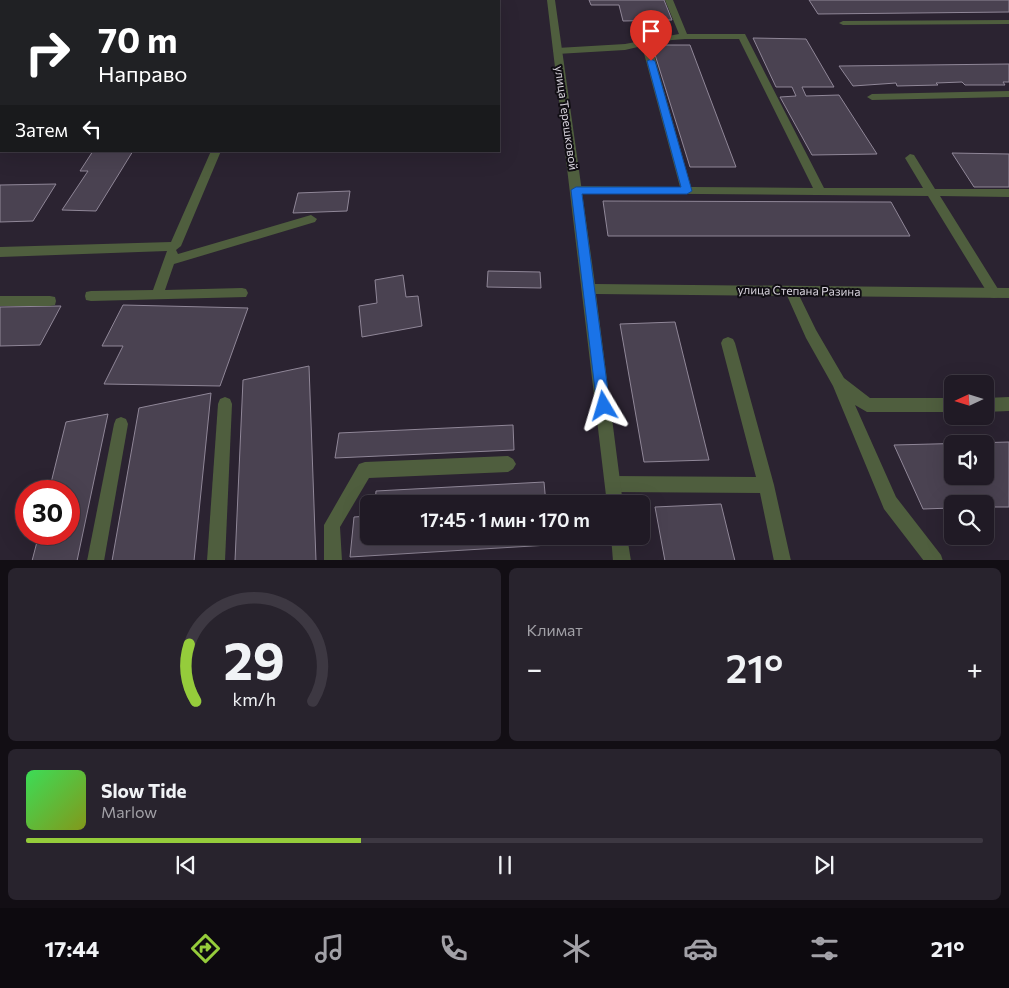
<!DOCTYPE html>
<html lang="ru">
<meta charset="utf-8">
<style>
:root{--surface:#201a25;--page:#28232d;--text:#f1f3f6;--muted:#a2a1a7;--line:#3d3842;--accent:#95cc3b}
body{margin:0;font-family:Commissioner,sans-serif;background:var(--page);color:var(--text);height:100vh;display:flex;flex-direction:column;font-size:19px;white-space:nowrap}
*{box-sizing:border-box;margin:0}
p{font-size:16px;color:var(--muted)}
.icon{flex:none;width:28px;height:28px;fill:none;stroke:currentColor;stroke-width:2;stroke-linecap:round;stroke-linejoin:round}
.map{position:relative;height:560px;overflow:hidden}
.drawer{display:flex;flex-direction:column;gap:8px;padding:8px;background:#120e14;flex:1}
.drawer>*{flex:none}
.guide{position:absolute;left:0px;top:0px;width:500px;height:152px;box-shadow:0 5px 20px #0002,0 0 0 1px var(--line);background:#202124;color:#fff;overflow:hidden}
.needle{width:32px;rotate:266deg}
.fabs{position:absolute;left:944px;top:375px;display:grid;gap:10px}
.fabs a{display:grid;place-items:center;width:50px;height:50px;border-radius:8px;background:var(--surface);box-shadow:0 5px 20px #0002,0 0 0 1px var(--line);font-size:25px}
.speed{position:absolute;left:15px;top:480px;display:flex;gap:10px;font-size:25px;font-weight:700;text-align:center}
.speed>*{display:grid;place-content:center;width:65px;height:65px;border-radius:50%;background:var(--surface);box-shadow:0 5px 20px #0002,0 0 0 1px var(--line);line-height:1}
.speed .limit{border:8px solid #d22;background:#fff;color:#111}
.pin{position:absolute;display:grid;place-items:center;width:42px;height:42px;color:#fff;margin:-51px -21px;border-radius:50% 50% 50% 0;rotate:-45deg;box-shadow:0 0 5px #0007}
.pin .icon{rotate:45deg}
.me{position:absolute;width:55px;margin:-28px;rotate:353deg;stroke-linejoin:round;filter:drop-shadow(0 0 4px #0008)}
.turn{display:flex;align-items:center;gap:18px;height:105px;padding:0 15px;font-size:22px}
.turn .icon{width:65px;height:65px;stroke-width:2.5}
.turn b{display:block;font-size:35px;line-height:42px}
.then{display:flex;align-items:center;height:48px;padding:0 15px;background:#0003;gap:10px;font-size:19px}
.big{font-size:38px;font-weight:600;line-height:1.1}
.drawer .tile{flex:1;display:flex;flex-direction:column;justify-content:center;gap:8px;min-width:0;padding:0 18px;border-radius:8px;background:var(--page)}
.drawer .dial{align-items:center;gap:0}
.dial svg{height:130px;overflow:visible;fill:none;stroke:var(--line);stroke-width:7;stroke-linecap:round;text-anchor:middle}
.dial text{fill:var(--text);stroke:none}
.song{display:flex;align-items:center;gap:15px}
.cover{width:60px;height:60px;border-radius:8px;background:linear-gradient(135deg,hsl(130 70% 55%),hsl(70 70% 35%))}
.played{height:5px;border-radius:2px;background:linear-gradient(90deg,var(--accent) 35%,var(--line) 35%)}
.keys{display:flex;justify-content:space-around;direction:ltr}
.heat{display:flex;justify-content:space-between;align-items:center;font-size:28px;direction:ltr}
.drawer .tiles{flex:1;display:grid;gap:8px;grid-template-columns:1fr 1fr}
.tile:last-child{grid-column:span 2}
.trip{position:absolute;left:360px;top:495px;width:290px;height:50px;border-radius:8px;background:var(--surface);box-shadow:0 5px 20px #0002,0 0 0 1px var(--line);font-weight:600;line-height:50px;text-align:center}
.tab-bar{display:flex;height:80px;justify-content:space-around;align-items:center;background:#0d0a0f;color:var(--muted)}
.tab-bar .icon{width:35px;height:35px}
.tab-bar .current{color:var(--accent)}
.tab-bar b{font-size:22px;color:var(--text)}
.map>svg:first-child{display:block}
.building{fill:#4a4251;stroke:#908798;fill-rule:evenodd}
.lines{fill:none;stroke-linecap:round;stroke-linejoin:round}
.service{fill:#4f5e3e;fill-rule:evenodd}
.minor{fill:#4f5e3e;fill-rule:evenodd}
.route{fill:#1a73e8;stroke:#114b97}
.labels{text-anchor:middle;stroke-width:4;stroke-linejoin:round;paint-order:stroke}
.street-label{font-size:12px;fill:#d7d2dc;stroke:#110e14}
</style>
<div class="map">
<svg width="1009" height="561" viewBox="0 0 1009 561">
<rect width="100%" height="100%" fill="#2b2331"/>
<g class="building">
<polygon points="190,0 236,0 189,1"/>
<polygon points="294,0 477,0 294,1"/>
<polygon points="589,0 664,0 672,20 623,21 619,5 591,5"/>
<polygon points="809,0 1009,0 1009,12 818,14"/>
<polygon points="753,38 806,39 834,87 802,87 806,96 839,95 877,154 812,155 780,97 796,96 792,87 776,87"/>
<polygon points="652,45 690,45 736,167 690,167"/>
<polygon points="1009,64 1009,82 1003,82 1005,85 965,85 962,82 936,83 938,85 897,86 896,83 853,86 839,66"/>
<polygon points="93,151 133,151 96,211 62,210 88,171 80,171"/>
<polygon points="952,153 1009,154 1009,187 974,187"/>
<polygon points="56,184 33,221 0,222 0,185"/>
<polygon points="350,191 347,211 293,213 298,193"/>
<polygon points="603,201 891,202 910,236 608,236"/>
<polygon points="488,271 540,272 541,288 487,287"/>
<polygon points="403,275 406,297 418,296 422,326 362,337 359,306 377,303 375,280"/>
<polygon points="123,305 248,308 220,386 104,384 123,346 102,346"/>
<polygon points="61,306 40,345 0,346 0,307"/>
<polygon points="675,322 709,460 644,462 620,324"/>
<polygon points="309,366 316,561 235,561 243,380"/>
<polygon points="211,393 194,561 112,561 139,408"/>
<polygon points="108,414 77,561 32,561 39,534 69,534 69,491 49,491 66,422"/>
<polygon points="513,425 514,450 335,458 339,433"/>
<path d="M1009 442V507H985V504H952V508L923 509 894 445ZM952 444H985V476H952Z"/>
<polygon points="544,482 546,504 375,504 376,491"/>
<polygon points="721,504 735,561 665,561 655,507"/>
<polygon points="369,516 369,536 549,536 549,545 350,557 354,517"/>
</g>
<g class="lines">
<g class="service">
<path d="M665 0H673L687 34H745L824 188H923L905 158 910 154 914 155 935 189H1009V197L940 196 998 289 1000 293 998 297 994 298 990 297 928 196 572 193 570 190 572 187 576 186 680 187 642 46 625 50 557 54 553 51 557 48 625 44 679 34ZM685 39H739L813 188 691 187 651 44 672 40Z"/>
<polygon points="1009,20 1009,24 843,25 839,23 843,21"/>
<polygon points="1009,91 1009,97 872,100 867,97 872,94"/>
<polygon points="211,151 221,151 181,246 176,250 178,254 311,215 317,219 315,222 174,264 165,290 242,288 246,289 248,293 246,297 91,301 86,300 85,296 86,292 91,291 153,290 167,251 0,257 0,247 171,242"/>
<polygon points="791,286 795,287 816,330 844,378 870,398 952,398 952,412 867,412 855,405 896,497 941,555 943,561 924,561 884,509 833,386 806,338 785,291 787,287"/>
<polygon points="0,296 50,296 55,297 56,301 55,305 50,306 0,306"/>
<polygon points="728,337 733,339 735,343 774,485 791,561 774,561 760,493 613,492 607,490 605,484 607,478 613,476 756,477 721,343 723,339"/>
<polygon points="225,397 230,399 232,404 225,561 207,561 218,404 220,399"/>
<polygon points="1009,397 1009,411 985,412 985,398"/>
<polygon points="121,417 126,419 128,424 104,561 87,561 114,424 116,419"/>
<polygon points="508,456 513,459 516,464 513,469 508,472 369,478 340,527 342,561 324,561 324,525 359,464 365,462"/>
</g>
<g class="minor">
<polygon points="547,0 555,0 595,284 1009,288 1009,298 596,294 623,504 607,504"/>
<polygon points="611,536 627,536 631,561 613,561"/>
</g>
</g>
<polygon class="route" points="651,59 655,61 692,191 687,194 582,194 610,406 608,410 604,412 599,410 597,406 571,190 576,187 681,187 647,61"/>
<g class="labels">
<g class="street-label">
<text transform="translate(566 118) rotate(82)" y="4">улица Терешковой</text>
<text transform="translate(799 291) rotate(1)" y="4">улица Степана Разина</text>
</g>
</g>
</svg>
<div class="fabs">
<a><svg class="needle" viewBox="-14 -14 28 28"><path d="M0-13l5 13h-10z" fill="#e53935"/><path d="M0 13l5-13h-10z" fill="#a2a1a7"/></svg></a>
<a><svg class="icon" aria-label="sound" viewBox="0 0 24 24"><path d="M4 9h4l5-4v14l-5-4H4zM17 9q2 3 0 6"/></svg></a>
<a><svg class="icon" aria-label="search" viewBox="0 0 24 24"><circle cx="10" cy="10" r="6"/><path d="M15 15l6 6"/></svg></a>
</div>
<div class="speed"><div class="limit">30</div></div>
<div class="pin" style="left:651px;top:61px;background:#d93025"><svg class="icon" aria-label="arrive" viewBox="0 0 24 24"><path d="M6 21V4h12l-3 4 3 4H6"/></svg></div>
<svg class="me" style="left:604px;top:406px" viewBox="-20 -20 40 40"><path d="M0-17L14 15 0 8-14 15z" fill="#1a73e8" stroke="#fff" stroke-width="4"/></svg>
<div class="trip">17:45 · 1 мин · 170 m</div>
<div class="guide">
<div class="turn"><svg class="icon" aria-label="right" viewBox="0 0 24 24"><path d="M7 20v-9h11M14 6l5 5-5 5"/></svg><div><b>70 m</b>Направо</div></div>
<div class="then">Затем<svg class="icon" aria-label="left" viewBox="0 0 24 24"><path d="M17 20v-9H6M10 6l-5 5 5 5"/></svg></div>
</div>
</div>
<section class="drawer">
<div class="tiles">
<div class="tile dial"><svg viewBox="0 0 100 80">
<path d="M14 69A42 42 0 1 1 86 69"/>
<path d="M14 69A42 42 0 0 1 10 34" stroke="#95cc3b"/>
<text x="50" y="56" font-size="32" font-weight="700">29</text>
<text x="50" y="72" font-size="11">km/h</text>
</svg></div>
<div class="tile"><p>Климат</p>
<div class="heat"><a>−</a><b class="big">21°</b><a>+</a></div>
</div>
<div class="tile">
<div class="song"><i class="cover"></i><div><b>Slow Tide</b><p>Marlow</p></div></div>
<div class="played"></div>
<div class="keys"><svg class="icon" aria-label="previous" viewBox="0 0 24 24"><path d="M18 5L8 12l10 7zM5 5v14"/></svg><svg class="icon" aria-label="pause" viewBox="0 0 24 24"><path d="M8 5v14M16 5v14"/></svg><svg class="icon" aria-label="next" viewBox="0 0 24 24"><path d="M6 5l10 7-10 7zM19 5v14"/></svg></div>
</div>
</div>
</section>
<nav class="tab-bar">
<b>17:44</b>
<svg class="icon current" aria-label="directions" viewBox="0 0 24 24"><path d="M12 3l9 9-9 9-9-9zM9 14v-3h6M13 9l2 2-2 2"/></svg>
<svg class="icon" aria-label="music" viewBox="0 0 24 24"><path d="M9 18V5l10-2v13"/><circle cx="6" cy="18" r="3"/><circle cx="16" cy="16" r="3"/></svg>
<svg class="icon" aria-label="phone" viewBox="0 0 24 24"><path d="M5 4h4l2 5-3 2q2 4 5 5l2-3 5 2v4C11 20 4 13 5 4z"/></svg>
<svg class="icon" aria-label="climate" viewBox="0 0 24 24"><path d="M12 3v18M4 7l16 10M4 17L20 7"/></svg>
<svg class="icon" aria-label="car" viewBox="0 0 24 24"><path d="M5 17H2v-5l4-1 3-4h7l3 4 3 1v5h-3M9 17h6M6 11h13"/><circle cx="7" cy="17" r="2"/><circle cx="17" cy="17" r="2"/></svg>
<svg class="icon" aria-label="filters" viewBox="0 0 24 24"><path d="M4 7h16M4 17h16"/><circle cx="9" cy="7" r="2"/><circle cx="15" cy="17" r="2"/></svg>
<b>21°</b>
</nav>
